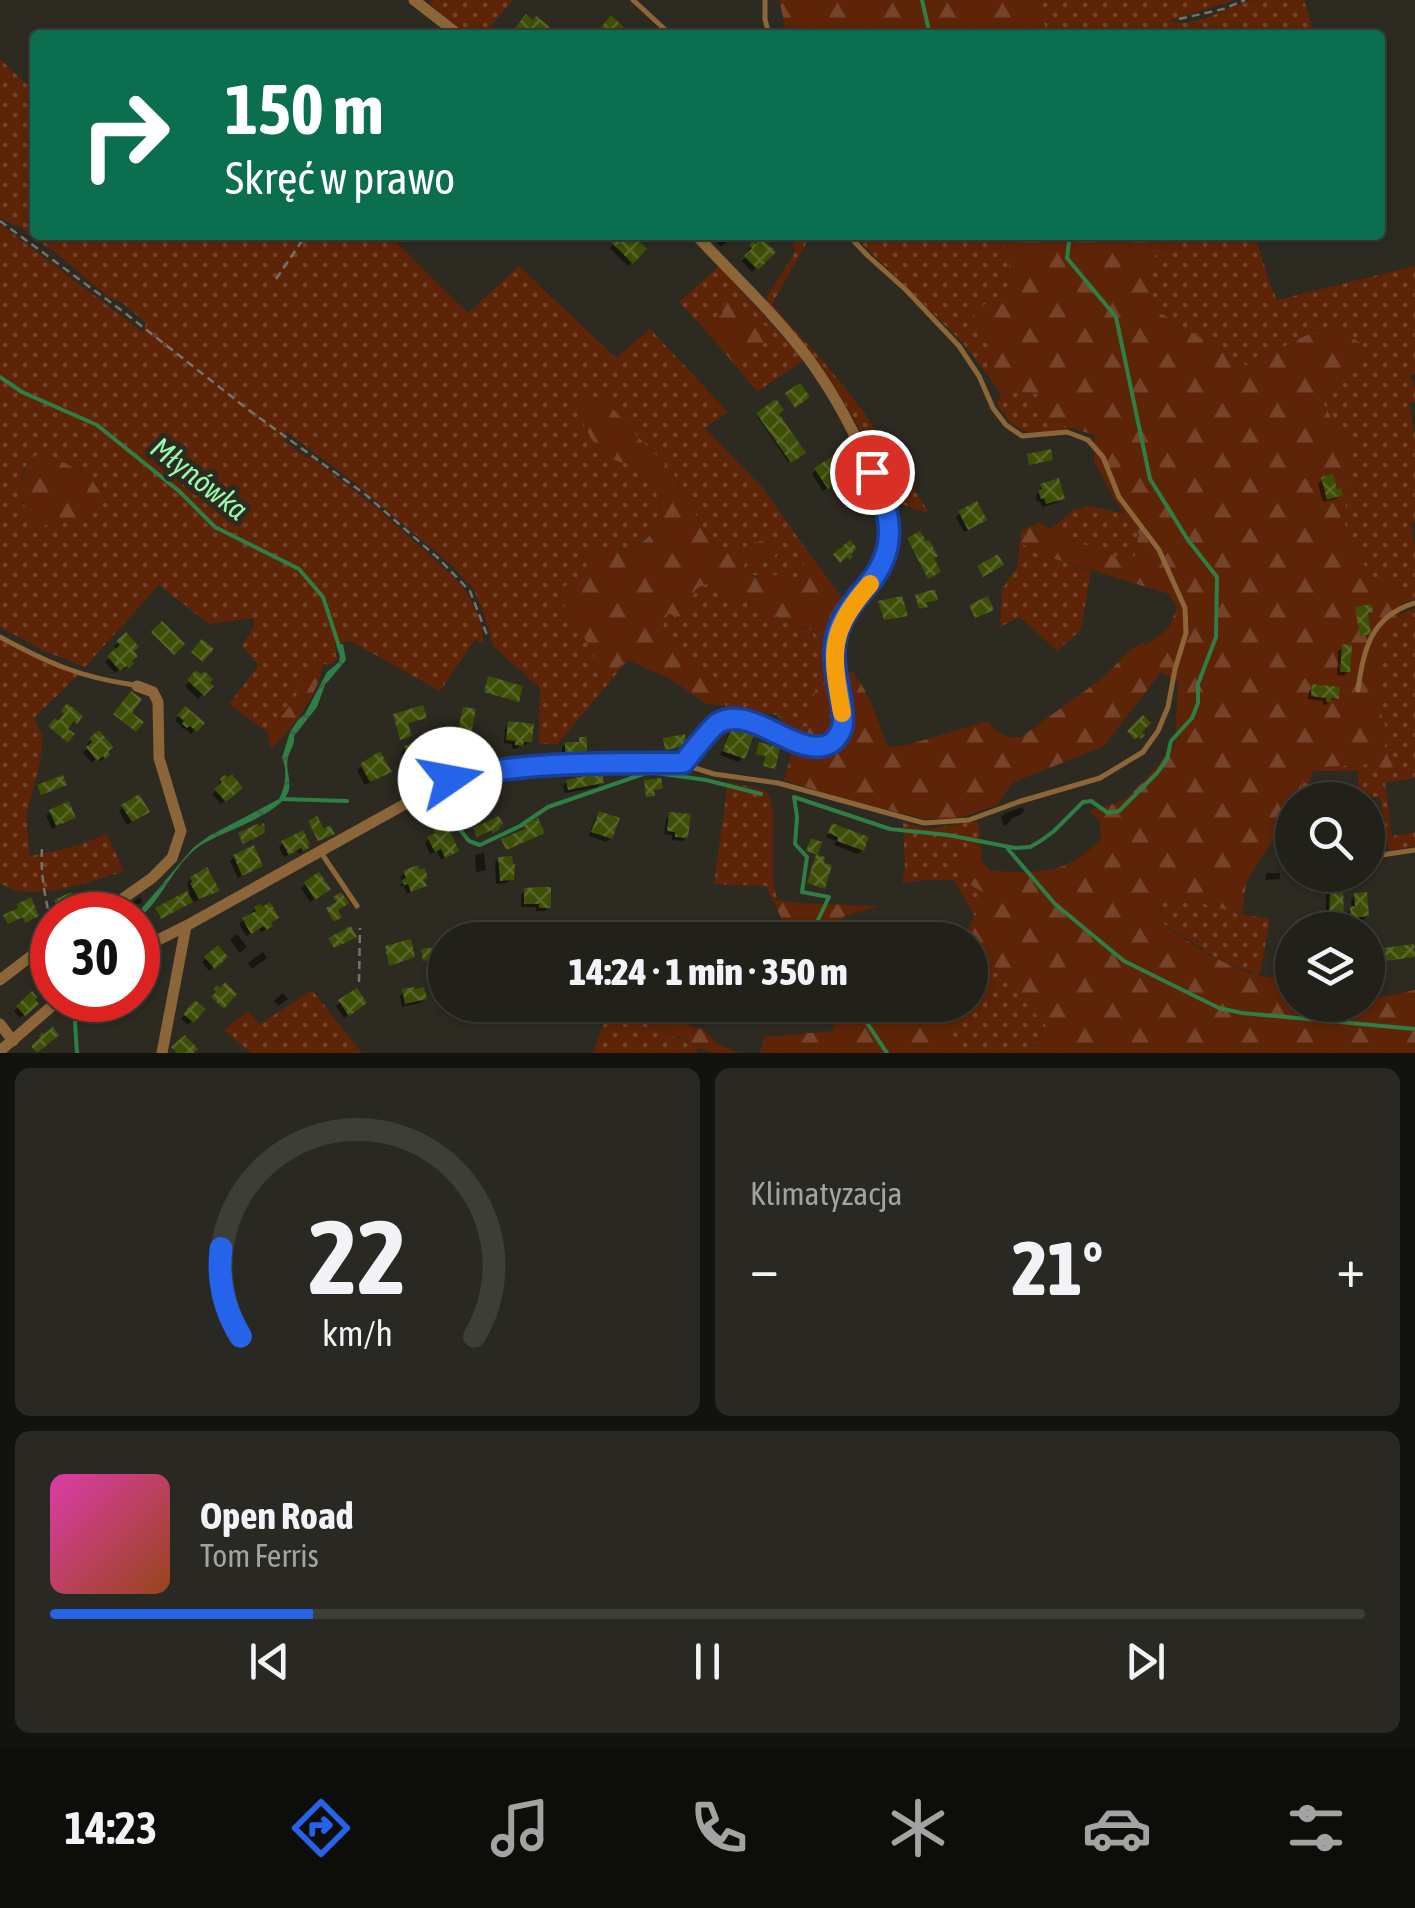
<!DOCTYPE html>
<html lang="pl">
<meta charset="utf-8">
<style>
:root{--surface:#212019;--page:#292822;--text:#f1f3f6;--muted:#a2a3a2;--line:#3e3e38;--accent:#2563eb}
body{margin:0;font-family:"Asap Condensed",sans-serif;background:var(--page);color:var(--text);height:100vh;display:flex;flex-direction:column;font-size:38px;white-space:nowrap}
*{box-sizing:border-box;margin:0}
p{font-size:32px;color:var(--muted)}
.icon{flex:none;width:55px;height:55px;fill:none;stroke:currentColor;stroke-width:2;stroke-linecap:round;stroke-linejoin:round}
.map{position:relative;height:1053px;overflow:hidden}
.sheet{display:flex;flex-direction:column;gap:15px;padding:15px;background:#12120e;flex:1}
.sheet>*{flex:none}
.banner{position:absolute;left:30px;top:30px;width:1355px;height:210px;border-radius:10px;box-shadow:0 2px 8px #0004,0 0 0 2px var(--line);background:#0b6e4f;color:#fff;overflow:hidden}
.fabs{position:absolute;left:1275px;top:782px;display:grid;gap:20px}
.fabs a{display:grid;place-items:center;width:110px;height:110px;border-radius:50%;background:var(--surface);box-shadow:0 2px 8px #0004,0 0 0 2px var(--line);font-size:50px}
.speed{position:absolute;left:30px;top:892px;display:flex;gap:20px;font-size:50px;font-weight:700;text-align:center}
.speed>*{display:grid;place-content:center;width:130px;height:130px;border-radius:50%;background:var(--surface);box-shadow:0 2px 8px #0004,0 0 0 2px var(--line);line-height:1}
.speed .limit{border:15px solid #d22;background:#fff;color:#111}
.pin{position:absolute;display:grid;place-items:center;width:85px;height:85px;color:#fff;margin:-42px;border:5px solid #fff;border-radius:50%;box-shadow:0 2px 10px #0007}
.me{position:absolute;width:110px;margin:-55px;rotate:78deg;stroke-linejoin:round;filter:drop-shadow(0 0 8px #0008)}
.turn{display:flex;align-items:center;gap:35px;height:210px;padding:0 30px;font-size:45px}
.turn .icon{width:130px;height:130px;stroke-width:2.5}
.turn b{display:block;font-size:70px;line-height:85px}
.big{font-size:75px;font-weight:800;line-height:1.1}
.sheet .card{flex:1;display:flex;flex-direction:column;justify-content:center;gap:15px;min-width:0;padding:0 35px;border-radius:15px;background:var(--page)}
.sheet .dial{align-items:center;gap:0}
.dial svg{height:260px;overflow:visible;fill:none;stroke:var(--line);stroke-width:7;stroke-linecap:round;text-anchor:middle}
.dial text{fill:var(--text);stroke:none}
.song{display:flex;align-items:center;gap:30px}
.cover{width:120px;height:120px;border-radius:15px;background:linear-gradient(135deg,hsl(320 70% 55%),hsl(20 70% 35%))}
.played{height:10px;border-radius:5px;background:linear-gradient(90deg,var(--accent) 20%,var(--line) 20%)}
.keys{display:flex;justify-content:space-around;direction:ltr}
.heat{display:flex;justify-content:space-between;align-items:center;font-size:55px;direction:ltr}
.sheet .tiles{flex:1;display:grid;gap:15px;grid-template-columns:1fr 1fr}
.card:last-child{grid-column:span 2}
.trip{position:absolute;left:428px;top:922px;width:560px;height:100px;border-radius:50px;background:var(--surface);box-shadow:0 2px 8px #0004,0 0 0 2px var(--line);font-weight:800;line-height:100px;text-align:center}
.dock{display:flex;height:160px;justify-content:space-around;align-items:center;background:#0d0d0a;color:var(--muted)}
.dock .icon{width:70px;height:70px}
.dock .active{color:var(--accent)}
.dock b{font-size:45px;color:var(--text)}
.map>svg:first-child{display:block}
.grass{fill:url(#grass-dots);fill-rule:evenodd}
.forest{fill:url(#forest-firs)}
.water{fill:url(#water-waves)}
.shadow{fill:#0007}
.lines{fill:none;stroke-linecap:round;stroke-linejoin:round}
.stream{stroke:#2f7e45;stroke-width:4}
.building{fill:url(#building-cross-hatch)}
.path{stroke:#75736c;stroke-width:2.5;stroke-dasharray:8 5;stroke-linecap:butt}
.lane{stroke:#8c6638;stroke-width:5}
.street{stroke:#8c6638;stroke-width:11}
.route-casing{stroke:#184099;stroke-width:25}
.route{stroke:#2563eb;stroke-width:18}
.slow{stroke:#f59e0b;stroke-width:18}
.labels{text-anchor:middle;stroke-width:10;stroke-linejoin:round;paint-order:stroke}
.water-label{font-size:30px;font-style:italic;fill:#95fbaa;stroke:#2c2a21}
</style>
<div class="map">
<svg width="1415" height="1053" viewBox="0 0 1415 1053">
<defs>
<pattern id="grass-dots" width="8" height="8" patternUnits="userSpaceOnUse" patternTransform="scale(2.5)"><rect width="8" height="8" fill="#5d2407"/><path d="M2 2h.1M6 6h.1" fill="none" stroke="#74432a" stroke-width="1.8" stroke-linecap="round"/></pattern>
<pattern id="forest-firs" width="22" height="20" patternUnits="userSpaceOnUse" patternTransform="scale(2.5)"><rect width="22" height="20" fill="#5d2407"/><path d="M5 1l3.5 6h-7zM16 11l3.5 6h-7z" fill="#74432a"/></pattern>
<pattern id="water-waves" width="16" height="10" patternUnits="userSpaceOnUse" patternTransform="scale(2.5)"><rect width="16" height="10" fill="#2f7e45"/><path d="M0 5q4-4 8 0t8 0" fill="none" stroke="#386343"/></pattern>
<pattern id="building-cross-hatch" width="8" height="8" patternUnits="userSpaceOnUse" patternTransform="scale(2.5)"><rect width="8" height="8" fill="#3d4e05"/><path d="M0 0l8 8M0 8l8-8" fill="none" stroke="#586729"/></pattern>
</defs>
<rect width="100%" height="100%" fill="#2c2a21"/>
<g class="grass">
<polygon points="433,0 513,0 483,35 468,35 429,4"/>
<path d="M1035 0H1235L1169 21C1197 30 1227 4 1255 0 1270 0 1288 0 1304 0L1315 35H1058L1045 27Z"/>
<path d="M0 59 35 92V235H389L468 313 519 266 616 358 650 329 728 412 705 428 762 487 809 553 805 557 802 581C778 570 764 582 741 571 746 555 757 558 771 560L777 552 767 541 752 543 732 555C706 543 694 513 685 487L680 488 673 472 633 432 608 403 589 396 578 405 587 435C599 441 630 454 639 461 655 474 659 505 663 524L643 540 633 552 621 548 582 556 587 565 585 575 565 586 561 602 569 610 612 673 628 660 557 745 539 743 540 688 493 646C490 631 481 603 473 589 468 582 461 577 457 570L352 481 287 432 283 440 306 457H311L378 509 452 575 468 594 481 622 484 643 475 640 440 691 350 641 335 645 337 659 331 665 323 664 319 661 285 712 268 733 229 704 259 665 242 646 254 626 253 618 209 624 159 585 85 667 44 651 0 627V224L143 332 146 323 121 302 109 298 55 252 32 238 17 224 16 227 0 217ZM42 453 88 475 104 498 80 528 22 504C18 483 20 463 42 453Z"/>
<path d="M799 235H811L772 304 829 368 864 412 930 514 893 501C873 456 851 410 823 369 807 346 785 326 766 305L767 296 796 251 792 244Z"/>
<polygon points="853,235 998,235 1004,245 1015,290 983,328 991,345 987,374 961,341"/>
<polygon points="1182,235 1255,235 1269,281 1277,300 1415,266 1415,373 1410,375 1415,388 1415,402 1409,403 1415,434 1415,521 1411,523 1415,546 1415,599 1399,604 1402,583 1377,582 1359,558 1342,517 1347,500 1347,476 1355,446 1332,422 1321,398 1333,378 1356,367 1307,335 1247,366 1157,311 1147,277 1151,259"/>
<polygon points="719,266 804,360 757,392 736,366 770,330 726,292 722,315 699,323 679,302"/>
<path d="M1019 392 1040 394 1047 421 1073 428C1035 433 1018 441 997 403L1001 394Z"/>
<polygon points="1090,506 1125,514 1139,534 1133,563 1066,538 1051,529 1073,510"/>
<polygon points="1020,542 1039,554 1091,571 1081,630 1057,651 1020,617 1000,627 1002,589 1017,568"/>
<path d="M711 582 727 593 770 614 814 632 827 649 829 682 815 691 812 715 816 728 800 726 777 715 725 706 715 680 665 636 663 623 668 614 687 618C694 597 689 590 711 582Z"/>
<path d="M1415 608V778L1385 783 1392 836 1415 832V846L1389 851 1380 798 1357 794 1359 771H1313L1307 791 1300 790 1307 768 1369 764 1384 748C1380 711 1365 640 1400 615 1404 611 1410 611 1415 608Z"/>
<path d="M0 637 79 674 34 718 43 737 40 762 26 816 30 856 77 846 107 834 124 871C91 881 32 905 0 883Z"/>
<polygon points="728,782 764,790 769,794 773,810 773,881 777,898 772,899 766,886 714,884"/>
<polygon points="978,821 981,846 968,848 961,880 986,892 975,917 954,880 924,880 902,883 905,869 903,823 929,829"/>
<polygon points="1179,897 1242,914 1270,919 1260,975 1224,963 1159,921 1162,899"/>
<path d="M901 923C925 927 949 934 973 940 998 973 1027 1002 1053 1034L1015 1053H964L935 1005H970V940H897L886 925Z"/>
<polygon points="312,990 362,1053 251,1053 224,1030 248,1011 260,1024"/>
<polygon points="610,1006 689,1043 686,1053 593,1053"/>
</g>
<g class="forest">
<polygon points="779,0 1035,0 1045,27 1058,35 787,35"/>
<path d="M998 235H1182L1151 259 1147 277 1157 311 1247 366 1307 335 1336 329 1361 343 1356 367 1333 378 1321 398 1333 422 1355 446 1347 476V500L1342 517 1359 558 1377 582 1402 583C1401 592 1402 606 1399 614 1397 622 1388 627 1385 634 1374 655 1374 715 1390 733L1384 748 1393 767 1380 773 1369 764 1308 768 1300 790H1297L1283 823 1246 883 1242 914 1179 897 1162 899 1159 921C1190 943 1252 989 1292 975V1005H1368V994L1376 998 1415 990V1053H1015L1053 1034C1026 1002 998 973 973 940L963 937 977 913 985 893 961 880 958 868 959 855 968 848 981 846 982 861 990 871C1040 872 1064 877 1101 839L1100 822 1089 811C1098 807 1105 807 1114 804 1133 799 1161 760 1175 745L1178 682 1161 672 1104 746 1014 782 996 805 973 814 952 819H925L840 798 784 780 795 741 777 715 800 726 815 728 812 715 815 690 845 671 852 672C871 693 877 721 888 747L907 745 988 721C998 734 1004 738 1021 737L1104 677 1130 650 1142 643 1146 645 1169 628 1177 607 1169 594 1039 554 1020 542 1021 530 1040 523 1066 538 1133 563 1139 534 1115 500 1094 461 1095 435 1047 421 1040 407V394L1019 392 1001 394 987 374C992 342 990 338 971 311L1015 290 1004 245Z"/>
<polygon points="726,291 770,330 765,341 736,366 699,323 722,315"/>
<path d="M588 396 603 398 608 403 633 432 673 472 679 488 685 487C694 512 705 544 733 555L752 543 766 540 778 552 771 560C758 557 745 556 742 571L754 577 788 574 802 581 805 556 809 553 846 603 833 624 827 649 814 631 770 614 727 593 711 582C693 589 689 592 696 611L687 618 668 614 663 623 665 636 715 680 725 706 707 704 670 679 628 660 612 673 603 672 569 610 561 602 565 586 585 575 587 565 582 549 610 547 632 552 663 523C659 501 654 470 633 459L623 463C596 455 584 431 578 405Z"/>
<path d="M42 452 88 475 105 499 80 528 53 518 43 528C26 508 10 496 25 470 30 461 32 457 42 452Z"/>
<path d="M320 660 323 664C319 694 292 729 271 749L268 733 285 712Z"/>
<polygon points="772,899 795,903 879,906 842,917 853,932 886,925 897,940 792,940"/>
<polygon points="609,1005 633,1005 644,1011 704,1030 718,1044 740,1053 715,1053 698,1048 696,1053 686,1053 689,1042"/>
<polygon points="836,1005 935,1005 964,1053 760,1053 764,1037 833,1031"/>
</g>
<path class="water" d="M343 644 346 660 325 685 317 707 294 736C295 746 290 749 288 758 285 768 291 779 289 789 285 814 219 832 198 847 173 866 162 900 138 919L136 915 193 848 209 836 279 799C285 788 288 770 282 758L290 732 298 720 305 714 327 672 339 662 340 656 336 645Z"/>
<g class="shadow">
<polygon points="623,235 629,235 644,249 628,266 610,248"/>
<polygon points="720,235 733,235 721,247 715,240"/>
<polygon points="753,245 772,252 752,272 742,261 749,254 747,251"/>
<polygon points="776,403 776,414 802,452 788,462 757,416"/>
<polygon points="816,470 841,479 823,491 812,474"/>
<polygon points="1322,480 1340,495 1336,499 1323,502 1318,484"/>
<polygon points="1041,486 1063,498 1059,502 1042,507 1040,501 1037,502 1036,496"/>
<polygon points="960,513 980,524 964,532 956,517"/>
<polygon points="125,636 131,663 124,670 121,668 115,673 105,662 117,650 114,646"/>
<polygon points="1343,647 1348,671 1344,676 1337,675 1338,651"/>
<polygon points="196,674 210,686 198,699 185,686"/>
<polygon points="1313,687 1336,698 1325,705 1323,705 1323,701 1308,699 1309,691"/>
<polygon points="185,710 201,723 191,734 184,728 180,729 182,727 175,720"/>
<polygon points="509,724 529,741 525,745 520,745 517,749 512,748 512,744 504,743 505,728"/>
<polygon points="732,730 742,758 738,762 720,755 728,734"/>
<polygon points="99,733 107,755 100,761 97,758 92,763 83,753 89,747 87,744"/>
<polygon points="580,739 585,751 580,755 562,755 562,748 566,744 576,744"/>
<polygon points="406,748 425,760 421,764 407,768 401,752"/>
<polygon points="379,754 385,775 365,785 357,770"/>
<polygon points="589,774 601,782 597,787 565,793 563,786 567,782 584,779"/>
<polygon points="221,781 240,788 221,804 212,794 220,788 218,785"/>
<polygon points="455,803 475,804 464,814 454,817 451,807"/>
<polygon points="123,807 142,816 127,825 119,811"/>
<polygon points="1023,807 1024,811 1020,815 1012,818 1008,824 1004,826 1001,817 1005,813"/>
<polygon points="1292,811 1292,824 1286,821"/>
<polygon points="51,812 73,817 52,829 46,816"/>
<polygon points="599,814 610,838 606,842 589,836 595,818"/>
<polygon points="670,815 686,837 682,841 672,840 672,835 664,834 666,819"/>
<polygon points="833,825 862,850 858,854 834,845 836,841 826,837"/>
<polygon points="437,831 456,851 441,860 437,851 430,854 425,843"/>
<polygon points="283,843 306,848 299,854 297,850 284,857 279,847"/>
<polygon points="484,853 486,870 476,872 475,855"/>
<polygon points="234,857 260,866 238,878 230,861"/>
<polygon points="499,859 511,879 507,883 496,884 495,863"/>
<polygon points="404,873 422,881 424,885 407,894 404,886 399,886 403,883 400,877"/>
<polygon points="1267,873 1280,873 1280,879 1265,880"/>
<polygon points="319,875 324,893 310,902 301,888"/>
<polygon points="191,879 217,890 194,902 193,899 159,918 157,910 190,893 187,883"/>
<polygon points="525,891 549,907 545,911 536,911 536,907 521,907 521,895"/>
<polygon points="1331,891 1341,917 1337,921 1326,922 1326,895"/>
<polygon points="1355,896 1367,916 1363,920 1348,921 1347,913 1352,909 1351,900"/>
<polygon points="141,897 142,902 126,910 125,906"/>
<polygon points="55,902 69,915 55,915 51,906"/>
<polygon points="255,909 269,923 266,930 262,932 259,929 246,936 239,924"/>
<polygon points="237,934 247,947 240,953 230,940"/>
<polygon points="218,948 225,957 209,971 202,962"/>
<polygon points="263,952 267,958 252,969 248,963"/>
<polygon points="404,992 424,999 420,1003 402,1007 400,996"/>
<polygon points="283,993 288,999 278,1006 274,1001"/>
<polygon points="32,995 36,1004 20,1018 14,1011"/>
<polygon points="340,1002 360,1007 344,1018 336,1006"/>
<polygon points="195,1003 202,1009 188,1025 181,1019"/>
</g>
<g class="lines">
<g class="stream">
<polyline points="922,0 930,35"/>
<polyline points="0,377 22,392 97,425 179,491 215,527 299,569 323,597 340,649"/>
<polyline points="282,799 347,801"/>
<polyline points="419,807 457,826 469,841 480,845 520,826 548,807 649,772 706,780 761,794"/>
<polyline points="1008,849 1055,904 1124,961 1219,1008 1242,1013 1415,1029"/>
<polyline points="826,940 818,920 829,897 802,892 807,857 795,844 797,817 794,797 890,829 948,835 1015,848 1030,847 1042,840 1054,831 1083,802 1091,801 1108,813 1119,811 1157,773 1167,759 1171,741 1192,718 1198,703 1198,684 1216,637 1217,577 1188,540 1150,479 1116,317 1067,258 1070,235"/>
<polyline points="855,1005 887,1053"/>
<polyline points="77,1053 75,1023 80,1000"/>
</g>
</g>
<g class="building">
<polygon points="526,14 533,20 536,16 550,27 543,35 524,35 515,28"/>
<polygon points="611,15 630,33 628,35 595,35"/>
<polygon points="620,235 633,235 647,249 633,264 612,243"/>
<polygon points="762,238 776,252 758,270 744,256 752,248 749,245 753,241 756,244"/>
<polygon points="800,383 810,397 795,408 785,393"/>
<polygon points="776,399 784,410 779,414 806,453 791,463 756,413"/>
<polygon points="1051,449 1053,460 1029,465 1027,454"/>
<polygon points="835,455 848,475 828,489 814,468"/>
<polygon points="1333,474 1337,489 1341,488 1343,495 1327,500 1321,477"/>
<polygon points="1059,478 1065,499 1046,504 1044,498 1041,499 1038,490 1042,489 1040,484"/>
<polygon points="977,501 987,520 968,530 958,511"/>
<polygon points="920,531 926,541 929,540 938,556 934,558 941,572 928,579 907,538"/>
<polygon points="850,540 857,548 851,554 853,557 849,560 847,557 840,563 833,554"/>
<polygon points="998,554 1004,565 983,577 977,566"/>
<polygon points="935,589 938,600 926,603 928,607 919,609 915,595"/>
<polygon points="902,596 908,616 884,620 878,601"/>
<polygon points="988,596 994,610 975,618 969,605"/>
<polygon points="1371,604 1373,612 1368,613 1371,634 1360,636 1355,607"/>
<polygon points="162,621 185,644 174,655 151,632"/>
<polygon points="126,632 139,647 134,651 138,656 132,661 134,663 129,668 127,666 120,671 107,656 120,645 116,641"/>
<polygon points="202,639 214,649 203,662 191,652"/>
<polygon points="1342,644 1352,645 1350,672 1340,672"/>
<polygon points="196,670 201,674 204,671 213,679 210,683 214,686 204,696 187,680"/>
<polygon points="488,676 523,686 519,702 484,692"/>
<polygon points="1312,684 1340,687 1339,699 1332,698 1331,702 1326,702 1326,698 1311,696"/>
<polygon points="131,691 142,699 132,713 144,722 136,732 113,714"/>
<polygon points="67,703 83,716 77,724 74,721 68,729 75,734 68,743 48,726 55,718 58,721 64,714 61,711"/>
<polygon points="423,705 427,718 408,723 412,736 400,740 393,714"/>
<polygon points="185,706 205,723 197,732 190,726 187,728 182,724 184,721 177,715"/>
<polygon points="463,707 476,709 469,744 456,741"/>
<polygon points="1143,715 1151,723 1142,732 1145,735 1141,739 1138,736 1135,740 1127,731"/>
<polygon points="508,721 534,724 532,742 524,742 523,746 515,745 515,741 506,740"/>
<polygon points="732,727 754,735 745,759 722,751"/>
<polygon points="99,730 113,747 108,752 110,755 106,759 103,756 97,761 86,747 92,742 89,738"/>
<polygon points="685,734 687,746 665,750 663,738"/>
<polygon points="579,737 587,737 587,752 565,752 565,742 579,742"/>
<polygon points="421,740 428,760 411,766 404,746"/>
<polygon points="759,742 780,748 775,769 763,766 766,756 756,754"/>
<polygon points="380,751 392,772 370,782 360,764"/>
<polygon points="594,770 595,774 602,773 604,783 568,790 566,780 589,775 588,772"/>
<polygon points="232,774 243,788 226,802 214,789 222,782 220,779 225,775 228,777"/>
<polygon points="63,775 67,785 41,795 37,785"/>
<polygon points="661,778 663,789 654,790 655,796 646,797 644,780"/>
<polygon points="139,794 150,812 132,822 121,805"/>
<polygon points="474,794 478,804 470,807 471,810 458,815 453,801"/>
<polygon points="69,801 76,818 56,826 49,810"/>
<polygon points="599,811 620,818 612,839 591,832"/>
<polygon points="669,812 691,814 688,838 675,837 675,832 667,831"/>
<polygon points="317,816 324,829 330,825 335,834 318,841 308,821"/>
<polygon points="499,816 503,824 499,827 500,829 493,833 492,830 477,837 473,828"/>
<polygon points="538,818 545,833 506,850 501,839 525,829 524,825"/>
<polygon points="264,823 265,833 243,844 238,833 257,824 259,826"/>
<polygon points="832,823 869,837 864,851 837,841 838,837 828,833"/>
<polygon points="448,827 459,851 445,858 441,849 435,852 427,837 435,833 433,831 438,828 440,831"/>
<polygon points="303,830 310,844 307,845 309,848 303,851 301,848 289,855 281,841"/>
<polygon points="811,838 822,842 818,855 825,857 824,863 832,865 825,889 807,883 816,854 806,851"/>
<polygon points="254,845 263,866 242,876 233,855"/>
<polygon points="512,856 513,864 515,864 514,880 500,881 498,857"/>
<polygon points="418,865 420,870 425,868 428,878 424,880 427,886 411,892 408,884 404,885 402,880 406,878 403,871"/>
<polygon points="207,867 220,891 199,899 190,883 192,882 190,877"/>
<polygon points="319,872 331,889 315,900 304,882"/>
<polygon points="540,887 551,887 551,908 539,908 539,904 524,904 524,888"/>
<polygon points="1343,888 1344,918 1329,919 1330,889"/>
<polygon points="187,891 193,902 161,919 155,908"/>
<polygon points="71,892 79,910 72,915 60,915 54,900"/>
<polygon points="341,892 349,903 338,910 342,917 334,922 326,908 337,902 333,897"/>
<polygon points="1367,892 1369,916 1351,918 1350,907 1355,906 1354,893"/>
<polygon points="31,897 39,916 25,923 23,917 8,924 3,915 18,908 17,904"/>
<polygon points="270,902 279,918 271,923 273,926 266,930 264,926 251,934 242,918 256,911 254,907 260,904 262,907"/>
<polygon points="351,926 357,937 334,948 328,938"/>
<polygon points="411,939 415,957 389,966 385,946"/>
<polygon points="1414,944 1415,957 1386,961 1384,948"/>
<polygon points="218,945 228,957 215,969 204,957"/>
<polygon points="441,947 444,968 430,970 429,960 423,961 421,949"/>
<polygon points="152,953 157,962 145,968 148,973 139,978 138,957 143,954 145,958"/>
<polygon points="225,982 237,994 224,1009 211,997 216,992 213,989 217,985 220,988"/>
<polygon points="415,987 415,989 424,987 427,999 405,1004 402,989"/>
<polygon points="357,988 367,1003 349,1016 338,1000"/>
<polygon points="32,991 37,997 35,999 39,1004 25,1016 16,1006"/>
<polygon points="195,1000 206,1009 194,1023 183,1014"/>
<polygon points="53,1027 59,1035 37,1053 31,1046 40,1038 39,1036 42,1032 44,1034"/>
<polygon points="185,1035 198,1049 194,1053 177,1053 171,1047"/>
</g>
<g class="lines">
<g class="path">
<polyline points="1179,19 1223,9 1245,0"/>
<polyline points="0,221 125,313 250,411 366,495 439,559 470,591 487,635"/>
<polyline points="276,279 306,235"/>
<path d="M42 849C40 874 46 902 52 927"/>
<polyline points="359,982 360,928"/>
</g>
<g class="lane">
<polyline points="633,0 671,35"/>
<polyline points="765,0 765,19 769,35"/>
<path d="M0 637C48 663 79 677 134 685"/>
<path d="M1358 690C1363 650 1371 616 1415 603"/>
<polyline points="685,765 714,774 778,783 924,823 969,820 1018,802 1100,778 1143,752 1158,731 1168,707 1175,669 1186,633 1185,608 1159,550 1119,497 1103,457 1088,440 1067,432 1022,436 1006,425 993,408 979,376 959,346 906,290 868,256 848,235"/>
<polyline points="322,854 357,906"/>
<polyline points="1368,857 1415,850"/>
</g>
<g class="street">
<polyline points="414,0 459,35"/>
<polyline points="93,915 118,902 152,878 172,858 181,831 159,758 158,702 153,692 137,686"/>
<path d="M138 950 186 926 450 779C527 762 605 762 683 763 691 754 709 729 718 723 751 702 803 764 832 742 837 739 843 730 844 724 844 717 841 708 840 701 836 681 833 661 836 641 841 605 878 589 885 558 896 517 882 492 865 457 849 422 831 389 808 358 775 314 733 275 696 235"/>
<polyline points="0,980 52,940"/>
<polyline points="0,1024 13,1041"/>
<polyline points="0,1051 59,1000"/>
<polyline points="162,1053 186,926"/>
</g>
</g>
<g class="lines">
<defs>
<path id="route" d="M450 779C527 761 604 763 683 763 691 754 710 728 718 723 751 704 795 757 827 745 836 742 843 730 843 721 843 693 830 667 836 638 840 618 854 601 867 586 899 549 892 514 872 472"/>
</defs>
<use href="#route" class="route-casing"/>
<use href="#route" class="route"/>
<path class="slow" d="M842 713C831 652 828 632 870 584"/>
</g>
<g class="labels">
<g class="water-label">
<text transform="translate(199 479) rotate(38)" y="10">Młynówka</text>
</g>
</g>
</svg>
<div class="fabs">
<a><svg class="icon" aria-label="search" viewBox="0 0 24 24"><circle cx="10" cy="10" r="6"/><path d="M15 15l6 6"/></svg></a>
<a><svg class="icon" aria-label="layers" viewBox="0 0 24 24"><path d="M12 4l9 5-9 5-9-5zM3 14l9 5 9-5"/></svg></a>
</div>
<div class="speed"><div class="limit">30</div></div>
<div class="pin" style="left:872px;top:472px;background:#d93025"><svg class="icon" aria-label="arrive" viewBox="0 0 24 24"><path d="M6 21V4h12l-3 4 3 4H6"/></svg></div>
<svg class="me" style="left:450px;top:779px" viewBox="-20 -20 40 40"><circle r="19" fill="#fff"/><path d="M0-13L10 11 0 6-10 11z" fill="#2563eb"/></svg>
<div class="trip">14:24 · 1 min · 350 m</div>
<div class="banner">
<div class="turn"><svg class="icon" aria-label="right" viewBox="0 0 24 24"><path d="M7 20v-9h11M14 6l5 5-5 5"/></svg><div><b>150 m</b>Skręć w prawo</div></div>
</div>
</div>
<section class="sheet">
<div class="tiles">
<div class="card dial"><svg viewBox="0 0 100 80">
<path d="M14 69A42 42 0 1 1 86 69"/>
<path d="M14 69A42 42 0 0 1 8 42" stroke="#2563eb"/>
<text x="50" y="56" font-size="32" font-weight="700">22</text>
<text x="50" y="72" font-size="11">km/h</text>
</svg></div>
<div class="card"><p>Klimatyzacja</p>
<div class="heat"><a>−</a><b class="big">21°</b><a>+</a></div>
</div>
<div class="card">
<div class="song"><i class="cover"></i><div><b>Open Road</b><p>Tom Ferris</p></div></div>
<div class="played"></div>
<div class="keys"><svg class="icon" aria-label="previous" viewBox="0 0 24 24"><path d="M18 5L8 12l10 7zM5 5v14"/></svg><svg class="icon" aria-label="pause" viewBox="0 0 24 24"><path d="M8 5v14M16 5v14"/></svg><svg class="icon" aria-label="next" viewBox="0 0 24 24"><path d="M6 5l10 7-10 7zM19 5v14"/></svg></div>
</div>
</div>
</section>
<nav class="dock">
<b>14:23</b>
<svg class="icon active" aria-label="directions" viewBox="0 0 24 24"><path d="M12 3l9 9-9 9-9-9zM9 14v-3h6M13 9l2 2-2 2"/></svg>
<svg class="icon" aria-label="music" viewBox="0 0 24 24"><path d="M9 18V5l10-2v13"/><circle cx="6" cy="18" r="3"/><circle cx="16" cy="16" r="3"/></svg>
<svg class="icon" aria-label="phone" viewBox="0 0 24 24"><path d="M5 4h4l2 5-3 2q2 4 5 5l2-3 5 2v4C11 20 4 13 5 4z"/></svg>
<svg class="icon" aria-label="climate" viewBox="0 0 24 24"><path d="M12 3v18M4 7l16 10M4 17L20 7"/></svg>
<svg class="icon" aria-label="car" viewBox="0 0 24 24"><path d="M5 17H2v-5l4-1 3-4h7l3 4 3 1v5h-3M9 17h6M6 11h13"/><circle cx="7" cy="17" r="2"/><circle cx="17" cy="17" r="2"/></svg>
<svg class="icon" aria-label="filters" viewBox="0 0 24 24"><path d="M4 7h16M4 17h16"/><circle cx="9" cy="7" r="2"/><circle cx="15" cy="17" r="2"/></svg>
</nav>
